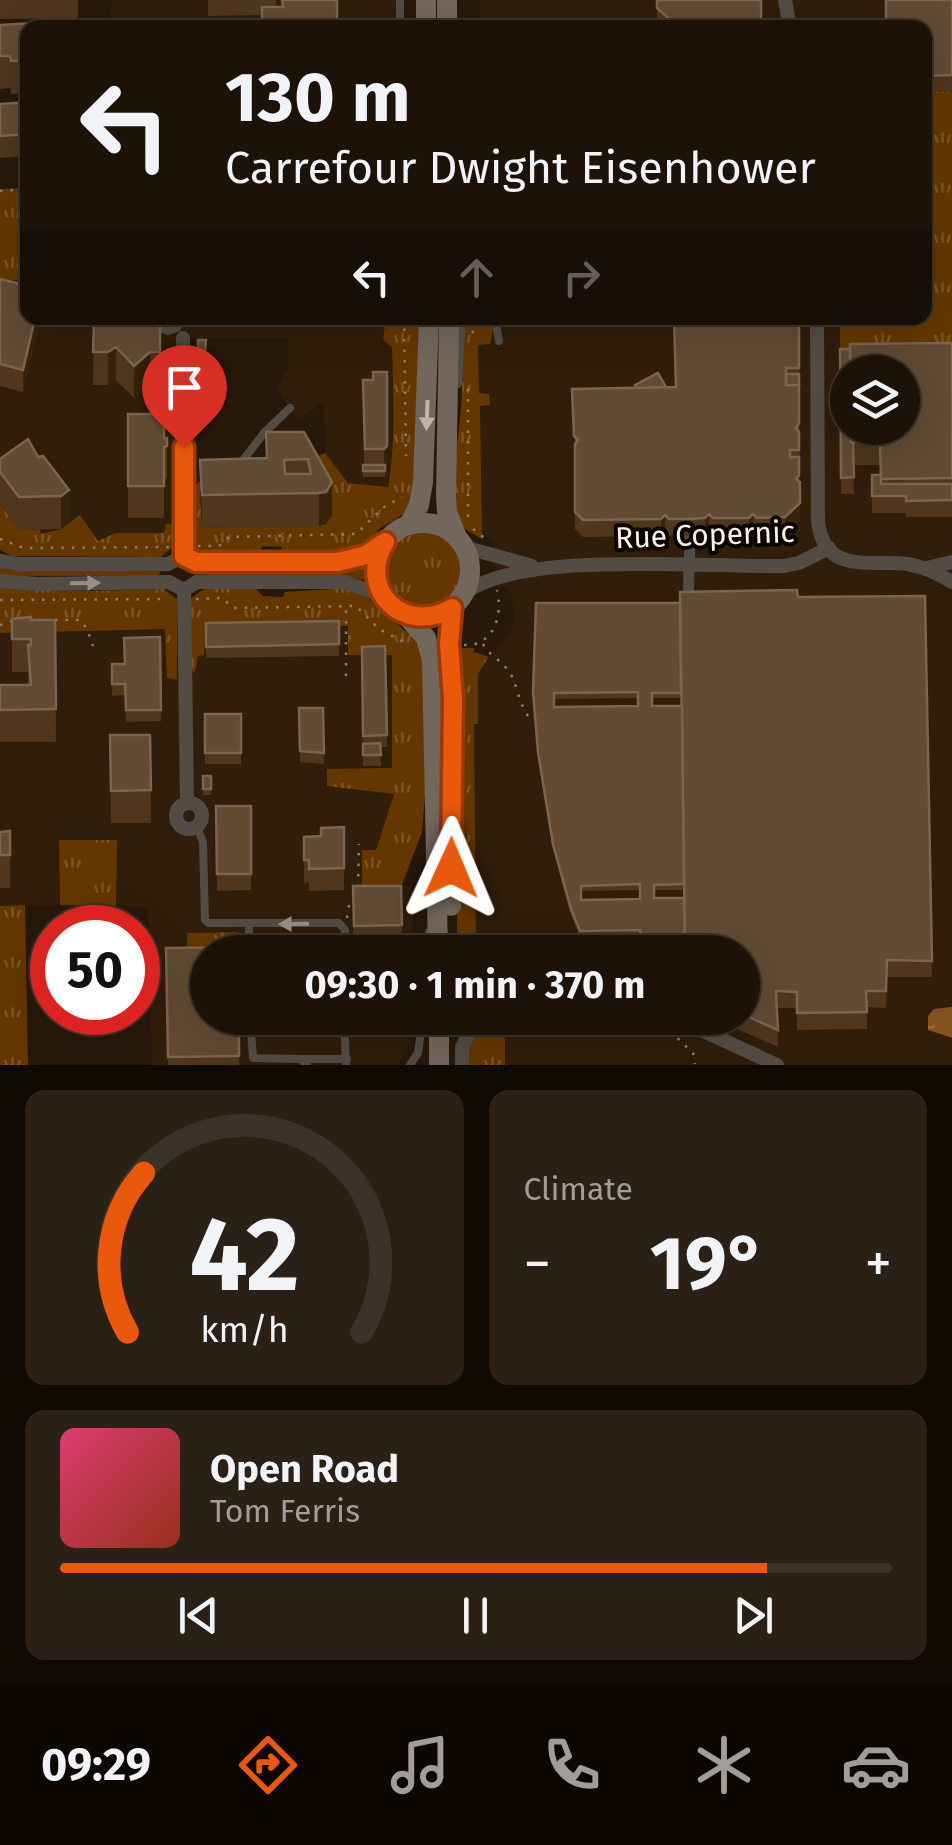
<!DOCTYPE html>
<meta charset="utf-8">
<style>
:root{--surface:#1d1208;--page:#2a2016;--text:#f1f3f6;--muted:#a09e9c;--line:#3b3229;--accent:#ea580c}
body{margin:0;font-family:"Fira Sans",sans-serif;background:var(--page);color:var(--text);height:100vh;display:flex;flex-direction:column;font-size:38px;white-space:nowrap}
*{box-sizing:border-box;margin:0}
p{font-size:32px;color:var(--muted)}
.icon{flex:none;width:55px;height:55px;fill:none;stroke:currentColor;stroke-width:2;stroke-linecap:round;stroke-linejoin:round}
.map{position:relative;height:1065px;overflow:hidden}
.details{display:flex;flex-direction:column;gap:25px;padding:25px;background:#100a04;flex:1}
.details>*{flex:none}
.hud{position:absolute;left:20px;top:20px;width:912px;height:305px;border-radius:20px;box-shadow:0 10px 40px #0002,0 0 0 2px var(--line);background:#1d1208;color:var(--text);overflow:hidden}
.buttons{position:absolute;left:830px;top:355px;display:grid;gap:20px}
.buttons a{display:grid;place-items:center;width:90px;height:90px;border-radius:50%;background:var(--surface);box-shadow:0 10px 40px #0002,0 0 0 2px var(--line);font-size:50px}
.speed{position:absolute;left:30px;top:905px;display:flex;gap:20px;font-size:50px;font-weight:700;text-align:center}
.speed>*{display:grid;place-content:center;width:130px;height:130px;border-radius:50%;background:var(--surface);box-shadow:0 10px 40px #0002,0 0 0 2px var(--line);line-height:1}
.speed .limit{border:15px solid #d22;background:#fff;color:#111}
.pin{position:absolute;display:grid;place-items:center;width:85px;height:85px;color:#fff;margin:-102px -42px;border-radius:50% 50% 50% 0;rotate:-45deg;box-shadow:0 0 10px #0007}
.pin .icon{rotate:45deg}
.me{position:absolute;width:110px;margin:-55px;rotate:1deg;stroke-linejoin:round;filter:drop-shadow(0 0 8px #0008)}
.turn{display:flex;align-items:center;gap:35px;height:210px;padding:0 40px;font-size:45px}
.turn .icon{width:130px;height:130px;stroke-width:2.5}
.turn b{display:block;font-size:70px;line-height:85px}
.lanes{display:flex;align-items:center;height:95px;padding:0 40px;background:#0003;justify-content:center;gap:50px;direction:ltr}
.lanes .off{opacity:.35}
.big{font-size:75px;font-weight:700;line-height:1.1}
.details .widget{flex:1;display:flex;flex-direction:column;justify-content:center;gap:15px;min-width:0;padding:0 35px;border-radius:20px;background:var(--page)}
.details .dial{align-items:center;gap:0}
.dial svg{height:260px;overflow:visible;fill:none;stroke:var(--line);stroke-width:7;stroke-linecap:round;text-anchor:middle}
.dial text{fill:var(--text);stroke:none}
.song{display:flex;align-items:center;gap:30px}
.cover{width:120px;height:120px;border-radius:15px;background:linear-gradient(135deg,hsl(340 70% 55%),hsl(10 70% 35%))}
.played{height:10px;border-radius:5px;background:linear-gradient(90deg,var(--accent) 85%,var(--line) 85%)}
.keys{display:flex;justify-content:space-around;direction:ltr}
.heat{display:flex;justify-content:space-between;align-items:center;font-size:55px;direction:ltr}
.details .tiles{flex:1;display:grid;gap:25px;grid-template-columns:1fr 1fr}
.widget:last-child{grid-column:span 2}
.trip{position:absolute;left:190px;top:935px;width:570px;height:100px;border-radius:50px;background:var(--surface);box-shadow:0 10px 40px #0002,0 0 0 2px var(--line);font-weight:700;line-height:100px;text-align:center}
.tabs{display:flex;height:160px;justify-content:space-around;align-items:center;background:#0c0703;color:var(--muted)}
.tabs .icon{width:70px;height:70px}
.tabs .selected{color:var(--accent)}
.tabs b{font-size:45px;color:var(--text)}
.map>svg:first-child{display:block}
.built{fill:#301d0a;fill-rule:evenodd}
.grass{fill:url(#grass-tufts)}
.water{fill:url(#water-ripples)}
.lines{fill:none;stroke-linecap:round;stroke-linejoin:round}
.path{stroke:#8b7e72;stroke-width:2.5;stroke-dasharray:2.5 8;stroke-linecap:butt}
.service{stroke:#534c45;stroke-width:8}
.pedestrian{stroke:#534c45;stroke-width:11}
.minor{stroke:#534c45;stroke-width:14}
.secondary{stroke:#73675c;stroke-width:20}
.wall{fill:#4f361d;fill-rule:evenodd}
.shaded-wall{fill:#37220c}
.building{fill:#624a33;stroke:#7a6550;stroke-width:2.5;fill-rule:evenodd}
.oneway{fill:#bfb3aa}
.oneway2{fill:#978e87}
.route-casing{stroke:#983908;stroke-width:25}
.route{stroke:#ea580c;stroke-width:18}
.labels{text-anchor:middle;stroke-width:8;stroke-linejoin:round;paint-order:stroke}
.street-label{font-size:30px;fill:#fdf2e9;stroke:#0b0502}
</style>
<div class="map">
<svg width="952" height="1065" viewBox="0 0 952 1065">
<defs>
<pattern id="grass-tufts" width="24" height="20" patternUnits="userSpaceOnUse" patternTransform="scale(2.5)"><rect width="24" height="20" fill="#643700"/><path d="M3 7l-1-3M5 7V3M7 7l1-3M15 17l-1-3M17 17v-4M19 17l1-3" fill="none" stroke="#7b5425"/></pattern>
<pattern id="water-ripples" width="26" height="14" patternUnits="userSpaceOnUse" patternTransform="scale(2.5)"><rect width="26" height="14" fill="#83521f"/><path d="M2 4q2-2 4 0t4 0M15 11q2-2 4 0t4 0" fill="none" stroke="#956b40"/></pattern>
</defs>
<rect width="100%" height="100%" fill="#27180a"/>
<g class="built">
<polygon points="112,0 400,0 400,27 109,28"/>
<polygon points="480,0 952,0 925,28 481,27"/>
<polygon points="27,280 28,318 386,318 386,334 392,347 393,389 392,466 388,487 348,483 325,453 324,402 298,419 286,403 278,388 288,369 288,338 184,338 183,524 166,524 164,533 116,533 98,541 61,529 40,534 39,529 19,530 0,504 0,281"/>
<path d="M505 318H840L841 366 952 365V1065H505V1028L516 1026 521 1018H742V952H486L476 949 474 723H478V674L510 632 515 619 511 594 502 585H495L493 541 481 531 480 405H489L479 394 478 344 493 323 503 322ZM848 372H902V428H848Z"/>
<polygon points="348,626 349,655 392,655 392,769 328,769 327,785 394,794 376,851 362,851 362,893 387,892 402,884 412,889 413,952 208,952 208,1018 414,1018 414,1033 398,1065 152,1065 148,907 116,906 116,840 59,840 60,905 0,906 0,633 166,628 176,680 198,656 204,655 205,628"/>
</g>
<g class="grass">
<polygon points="925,92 952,92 952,365 840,366 840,318 925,318 925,168 929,167"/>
<polygon points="27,188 27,280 0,281 0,189"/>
<path d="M386 318H422L416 492 407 512 379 529 366 546 352 556H284L281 547 263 546 255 556C186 556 189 561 189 491L205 476 200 492 202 528 326 524 332 515 316 457 325 453 348 483 388 487C396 442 393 393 392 347L383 340Z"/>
<polygon points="469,318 490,318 493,329 490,344 478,345 479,393 489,394 490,405 480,406 482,539 465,529 456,514 453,480 461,411 465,321"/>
<polygon points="0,504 19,530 40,529 41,534 61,529 80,515 98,541 115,533 164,533 166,524 175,524 173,547 161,557 12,556 0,550"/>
<circle cx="423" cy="571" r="38"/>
<polygon points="364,563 364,580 346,576 206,576 207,568 348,567"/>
<polygon points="0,567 9,570 160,569 159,576 0,576"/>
<polygon points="254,587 263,596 283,597 285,592 348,588 363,592 385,615 415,638 424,660 426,782 422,832 402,884 387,892 362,893 362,850 376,850 394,794 327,786 327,769 392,768 392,655 348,655 348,626 205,628 204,655 198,656 195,672 191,671 190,599 205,588"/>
<polygon points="0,588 90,591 163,589 177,599 177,680 167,678 165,629 0,633"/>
<polygon points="458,648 474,648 474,652 489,657 478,674 478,724 474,724 476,948 482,952 457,952"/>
<polygon points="59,840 117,840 116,906 60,905"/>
<polygon points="25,905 28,1065 0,1065 0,906"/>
<polygon points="238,932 238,948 187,948 187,933"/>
<polygon points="483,1018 521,1018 516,1026 505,1028 505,1065 466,1065 466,1053"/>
</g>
<polygon class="water" points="952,1007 952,1038 928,1030 928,1016 934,1009"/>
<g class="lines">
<g class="path">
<polyline points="345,28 387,25"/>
<polyline points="0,191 28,189"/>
<polyline points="404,318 406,456"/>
<polyline points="472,333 478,326 479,318"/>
<polyline points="468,517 468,386"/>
<polyline points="473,529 486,539"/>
<polyline points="0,539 24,548 171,547"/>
<polyline points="198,546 219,546 229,537 356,534 384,507 402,497"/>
<polyline points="196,599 222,598 233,608 356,606 379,629 406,643"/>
<polyline points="0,600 168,599"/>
<polyline points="55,620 80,620 87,629 93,646"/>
<polyline points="0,625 13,621"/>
<path d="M483 644C489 655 499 659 507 669 517 680 517 700 528 716"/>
<path d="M464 645C494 646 503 616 497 590"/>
<polyline points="346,676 346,609"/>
<polyline points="358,887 359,844"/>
<polyline points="347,918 350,899"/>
<polyline points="670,1031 693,1053 695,1064"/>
</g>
<g class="service">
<polyline points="400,0 400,28"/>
<polyline points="153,318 159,328 168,331 177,328 182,318"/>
<polyline points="495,318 499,341"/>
<polyline points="458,384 462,318"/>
<polyline points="240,464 264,433 290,408"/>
<polyline points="197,827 203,842 205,920 208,923 339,923 345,930 345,952"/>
<polyline points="249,924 249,952"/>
<polyline points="427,952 429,932"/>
<polyline points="250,1018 253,1058 301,1059 307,1065"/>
<polyline points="344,1018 346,1065"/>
<polyline points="301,1059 347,1059"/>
<polyline points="410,1065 418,1053 423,1018"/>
</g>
<polyline class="pedestrian" points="688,607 690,536"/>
<g class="minor">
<polyline points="785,0 790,28"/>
<path d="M817 318 818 522C825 576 871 559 908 564 925 567 938 573 952 582"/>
<polyline points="183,338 184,556"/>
<polyline points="464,547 532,566"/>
<polyline points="0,561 18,564 168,564"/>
<polyline points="168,564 184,556 196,562 345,561 366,555 385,542"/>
<polyline points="927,568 952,562"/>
<polyline points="0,581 37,584 169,582 184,590 197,582"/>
<polyline points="197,582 345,582 384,596"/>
<polyline points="184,590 187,803"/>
<path d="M464 594C520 549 708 568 784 566L799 563 829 548"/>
<circle cx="189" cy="816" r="13"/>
<polyline points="675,1018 777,1065"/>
<polyline points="462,1065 462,1047 477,1018"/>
</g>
<g class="secondary">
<polyline points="426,0 426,28"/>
<polyline points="447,0 447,28"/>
<polyline points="449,318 446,496 447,512 456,535"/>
<circle cx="423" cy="570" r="47"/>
<polyline points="409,525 419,505 423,482 429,318"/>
<polyline points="404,613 426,638 432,660 438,952"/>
<polyline points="451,906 453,719 449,644 452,608"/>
<polyline points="439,1018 439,1065"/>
</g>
</g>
<g class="wall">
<polygon points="0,0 78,0 78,18 0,19"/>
<polygon points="208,0 276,0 276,7 337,0 262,15 208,16"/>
<polygon points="657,0 761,28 660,28 657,25"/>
<polygon points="952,0 952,92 925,92 925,28"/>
<polygon points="0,25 28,28 28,93 11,94 10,88 0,89"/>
<polygon points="28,102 28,156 0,158 0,104"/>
<polygon points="0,279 28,318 40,318 23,392 0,386"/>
<polygon points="799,318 800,520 785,534 757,534 753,530 749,535 713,535 709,531 705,535 690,536 669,536 665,532 661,536 583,537 575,529 575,453 572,389 676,387"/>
<polygon points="94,319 116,324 160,322 160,384 150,384 134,398 116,380 108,385 93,385"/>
<polygon points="198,340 206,340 205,358 198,358"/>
<polygon points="952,343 952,517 906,517 906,513 872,513 872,475 881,475 880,465 853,465 854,494 841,494 840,349"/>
<polygon points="373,372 387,469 385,470 385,477 363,477 363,465 364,465 363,380 373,380"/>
<polygon points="128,414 164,438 167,438 167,479 164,479 164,518 128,518"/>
<polygon points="266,432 304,432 332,515 326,524 319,526 202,528 200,460 266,458"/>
<polygon points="38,457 69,490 69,523 61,529 19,530 0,504 0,459"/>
<path d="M925 596 932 977H887L886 1008 867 1007V1029L797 1030V1008H777L778 1047 712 1018H742V952H685L640 936 580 937 571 915 553 850 538 758 533 698 680 603 798 597ZM638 698V706L554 707V699ZM652 698H681L682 706H652ZM640 890V899L581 900V891ZM654 890H684V898H654Z"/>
<polygon points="12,619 55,620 56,742 0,742 0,685 25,685 28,682 28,672 12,672"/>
<polygon points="339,621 339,656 206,658 206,623"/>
<polygon points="160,637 161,721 126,722 125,695 112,696 112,664 125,664"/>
<polygon points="385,646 387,747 380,747 381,766 363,766 362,647"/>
<polygon points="299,708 323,708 324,764 300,762"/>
<rect x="205" y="714" width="36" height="50"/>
<polygon points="110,735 150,735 151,823 111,823"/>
<rect x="203" y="776" width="8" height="19"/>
<polygon points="216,806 251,806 251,890 217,891"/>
<polygon points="344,827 344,890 309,891 309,882 304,883 304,837 321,836"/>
<polygon points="10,831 10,888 0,888 0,832"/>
<polygon points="353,886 401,886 402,952 353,952"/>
<polygon points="166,948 239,1018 239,1065 168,1065"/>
</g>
<g class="shaded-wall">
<polygon points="35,318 40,318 23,392 23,370"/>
<polygon points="116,347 116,380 108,385 108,352"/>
<polygon points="150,352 150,384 134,398 134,366"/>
<polygon points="387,446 387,469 384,471 384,449"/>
<polygon points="332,482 332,515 326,524 319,526 319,493"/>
<polygon points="69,490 69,523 61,529 61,496"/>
<polygon points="800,503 800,520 785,534 785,517"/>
<polygon points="709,514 709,531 705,535 705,518"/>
<polygon points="753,514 753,530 749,535 749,518"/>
<polygon points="665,515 665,532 661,536 661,519"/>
</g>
<g class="building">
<polygon points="282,0 337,0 337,28 262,28 262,7 283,7"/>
<polygon points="657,0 761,0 761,28 676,28 676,25 657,8"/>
<polygon points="886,0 952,0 952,75 925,76 925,28 886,28"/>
<rect x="124" y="21" width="44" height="7"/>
<polygon points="33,23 33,28 28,28 28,60 11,61 10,56 0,56 0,25"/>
<polygon points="28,102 28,134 0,136 0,104"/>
<polygon points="0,279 28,286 28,318 35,318 23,370 0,364"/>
<polygon points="123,318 146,318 150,322 160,322 160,352 150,352 134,366 116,347 108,352 93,352 94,319 107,319 116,324"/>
<polygon points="674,318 799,318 799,368 786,368 786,385 799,385 799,423 796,428 799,432 799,450 790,450 790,457 799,457 799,475 796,479 800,482 800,503 785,517 757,518 753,514 749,518 713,518 709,514 705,518 690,519 669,519 665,515 661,519 583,520 575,512 575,444 578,440 574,436 572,389 676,387"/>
<polygon points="198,340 206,340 205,352 198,352"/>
<polygon points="952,343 952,478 881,479 880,442 851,442 851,428 902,428 902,372 850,372 850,344"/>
<polygon points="840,349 850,349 850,372 848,372 848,428 851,428 851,442 853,442 854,477 841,478"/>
<polygon points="373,372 387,372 387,446 384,449 365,449 363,380 373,380"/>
<polygon points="658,373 666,387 636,388 635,385"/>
<rect x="786" y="374" width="13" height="11"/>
<polygon points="128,414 164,414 164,438 167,438 167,446 164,447 164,486 128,486"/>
<path d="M266 432H304L332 482 326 492 319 493 202 495 200 460 267 458ZM308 459 311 474H285L284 460Z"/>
<polygon points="28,439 38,457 43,456 69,490 61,496 19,497 0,472 0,459"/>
<rect x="363" y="465" width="22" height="6"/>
<polygon points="872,475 881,475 881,484 952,484 952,500 906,501 906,496 872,496"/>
<polygon points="797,590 798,597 925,596 932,961 887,960 886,991 866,991 867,1012 797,1013 797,992 776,991 778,1030 742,1014 742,952 709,952 709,948 685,948 680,592"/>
<path d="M536 603H680L681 693H652V706H682L684 884 654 885V898H684L685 952H640V930L580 931 571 909 553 844 538 752 533 692ZM638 692V706L554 707V693ZM640 884V899L581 900V886Z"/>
<polygon points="31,617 31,620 55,620 56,709 0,710 0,685 31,685 28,645 31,645 31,639 12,639 12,619"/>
<polygon points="339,621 339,644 206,647 206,623"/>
<polygon points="160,637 161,710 126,710 125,684 112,684 112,664 125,664 124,638"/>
<polygon points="385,646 387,735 363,736 362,647"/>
<polygon points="299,708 323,708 324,753 300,751"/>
<rect x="205" y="714" width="36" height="39"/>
<polygon points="110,735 150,735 151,790 111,791"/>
<polygon points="380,743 381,755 363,755 363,744"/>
<rect x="203" y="776" width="8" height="13"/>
<polygon points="216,806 251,806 251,874 217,874"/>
<polygon points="344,827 344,868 309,869 309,860 304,860 304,837 321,836 321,828"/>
<polygon points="10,831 10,855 0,855 0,832"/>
<polygon points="353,886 401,886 402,925 354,926"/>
<polygon points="238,947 238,952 208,952 208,1018 239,1018 239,1056 168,1057 166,948"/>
</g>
<defs><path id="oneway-solid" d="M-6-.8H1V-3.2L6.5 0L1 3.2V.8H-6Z" transform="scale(2.5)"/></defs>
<use class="oneway" href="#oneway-solid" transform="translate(427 415) rotate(92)"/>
<g class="oneway2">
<use href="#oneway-solid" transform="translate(85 583) rotate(-1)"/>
<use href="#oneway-solid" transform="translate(294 924) rotate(179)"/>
</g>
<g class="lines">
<defs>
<path id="route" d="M184 447V556L196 562H338L366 555 385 542C356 590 404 636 452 608L449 644 453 699 451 868"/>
</defs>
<use href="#route" class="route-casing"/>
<use href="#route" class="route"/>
</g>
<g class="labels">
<g class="street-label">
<text transform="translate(705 535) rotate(-2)" y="10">Rue Copernic</text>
</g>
</g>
</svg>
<div class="buttons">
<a><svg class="icon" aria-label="layers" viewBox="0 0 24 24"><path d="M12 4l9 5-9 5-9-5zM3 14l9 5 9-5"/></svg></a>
</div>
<div class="speed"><div class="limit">50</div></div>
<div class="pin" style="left:184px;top:447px;background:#d93025"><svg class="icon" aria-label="arrive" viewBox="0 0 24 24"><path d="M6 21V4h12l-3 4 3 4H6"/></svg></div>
<svg class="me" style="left:451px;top:868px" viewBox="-20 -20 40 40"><path d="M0-17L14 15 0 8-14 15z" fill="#ea580c" stroke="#fff" stroke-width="4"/></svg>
<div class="trip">09:30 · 1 min · 370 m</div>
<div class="hud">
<div class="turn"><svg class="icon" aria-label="left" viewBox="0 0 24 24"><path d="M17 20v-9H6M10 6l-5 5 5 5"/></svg><div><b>130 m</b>Carrefour Dwight Eisenhower</div></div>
<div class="lanes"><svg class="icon" aria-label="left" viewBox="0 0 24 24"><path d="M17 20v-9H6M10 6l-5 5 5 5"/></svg><svg class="icon off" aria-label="ahead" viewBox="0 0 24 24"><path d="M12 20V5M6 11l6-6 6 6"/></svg><svg class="icon off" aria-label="right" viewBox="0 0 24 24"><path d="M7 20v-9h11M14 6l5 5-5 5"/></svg></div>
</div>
</div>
<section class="details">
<div class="tiles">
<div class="widget dial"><svg viewBox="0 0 100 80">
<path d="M14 69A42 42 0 1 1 86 69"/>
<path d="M14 69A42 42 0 0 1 19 20" stroke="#ea580c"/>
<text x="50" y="56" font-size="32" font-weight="700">42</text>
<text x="50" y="72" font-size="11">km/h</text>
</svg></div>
<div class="widget"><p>Climate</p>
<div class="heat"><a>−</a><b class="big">19°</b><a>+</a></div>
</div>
<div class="widget">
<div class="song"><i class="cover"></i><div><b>Open Road</b><p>Tom Ferris</p></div></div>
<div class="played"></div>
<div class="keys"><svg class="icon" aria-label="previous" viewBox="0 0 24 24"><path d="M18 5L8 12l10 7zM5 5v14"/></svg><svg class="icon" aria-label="pause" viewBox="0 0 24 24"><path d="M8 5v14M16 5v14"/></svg><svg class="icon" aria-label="next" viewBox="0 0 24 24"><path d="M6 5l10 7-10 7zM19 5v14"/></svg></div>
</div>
</div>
</section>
<nav class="tabs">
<b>09:29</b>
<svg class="icon selected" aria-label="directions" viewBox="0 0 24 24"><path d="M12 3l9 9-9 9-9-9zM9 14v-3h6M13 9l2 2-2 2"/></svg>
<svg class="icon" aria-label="music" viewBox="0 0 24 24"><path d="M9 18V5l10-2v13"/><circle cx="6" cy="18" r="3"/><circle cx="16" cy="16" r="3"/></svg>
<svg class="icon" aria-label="phone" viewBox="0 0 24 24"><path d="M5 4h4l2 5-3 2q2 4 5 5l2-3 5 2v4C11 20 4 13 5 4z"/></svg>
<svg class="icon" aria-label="climate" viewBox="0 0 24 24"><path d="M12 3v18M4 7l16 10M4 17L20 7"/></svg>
<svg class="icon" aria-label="car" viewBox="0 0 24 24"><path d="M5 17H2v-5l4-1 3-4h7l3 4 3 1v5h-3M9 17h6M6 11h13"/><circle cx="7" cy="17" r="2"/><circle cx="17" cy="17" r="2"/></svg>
</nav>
